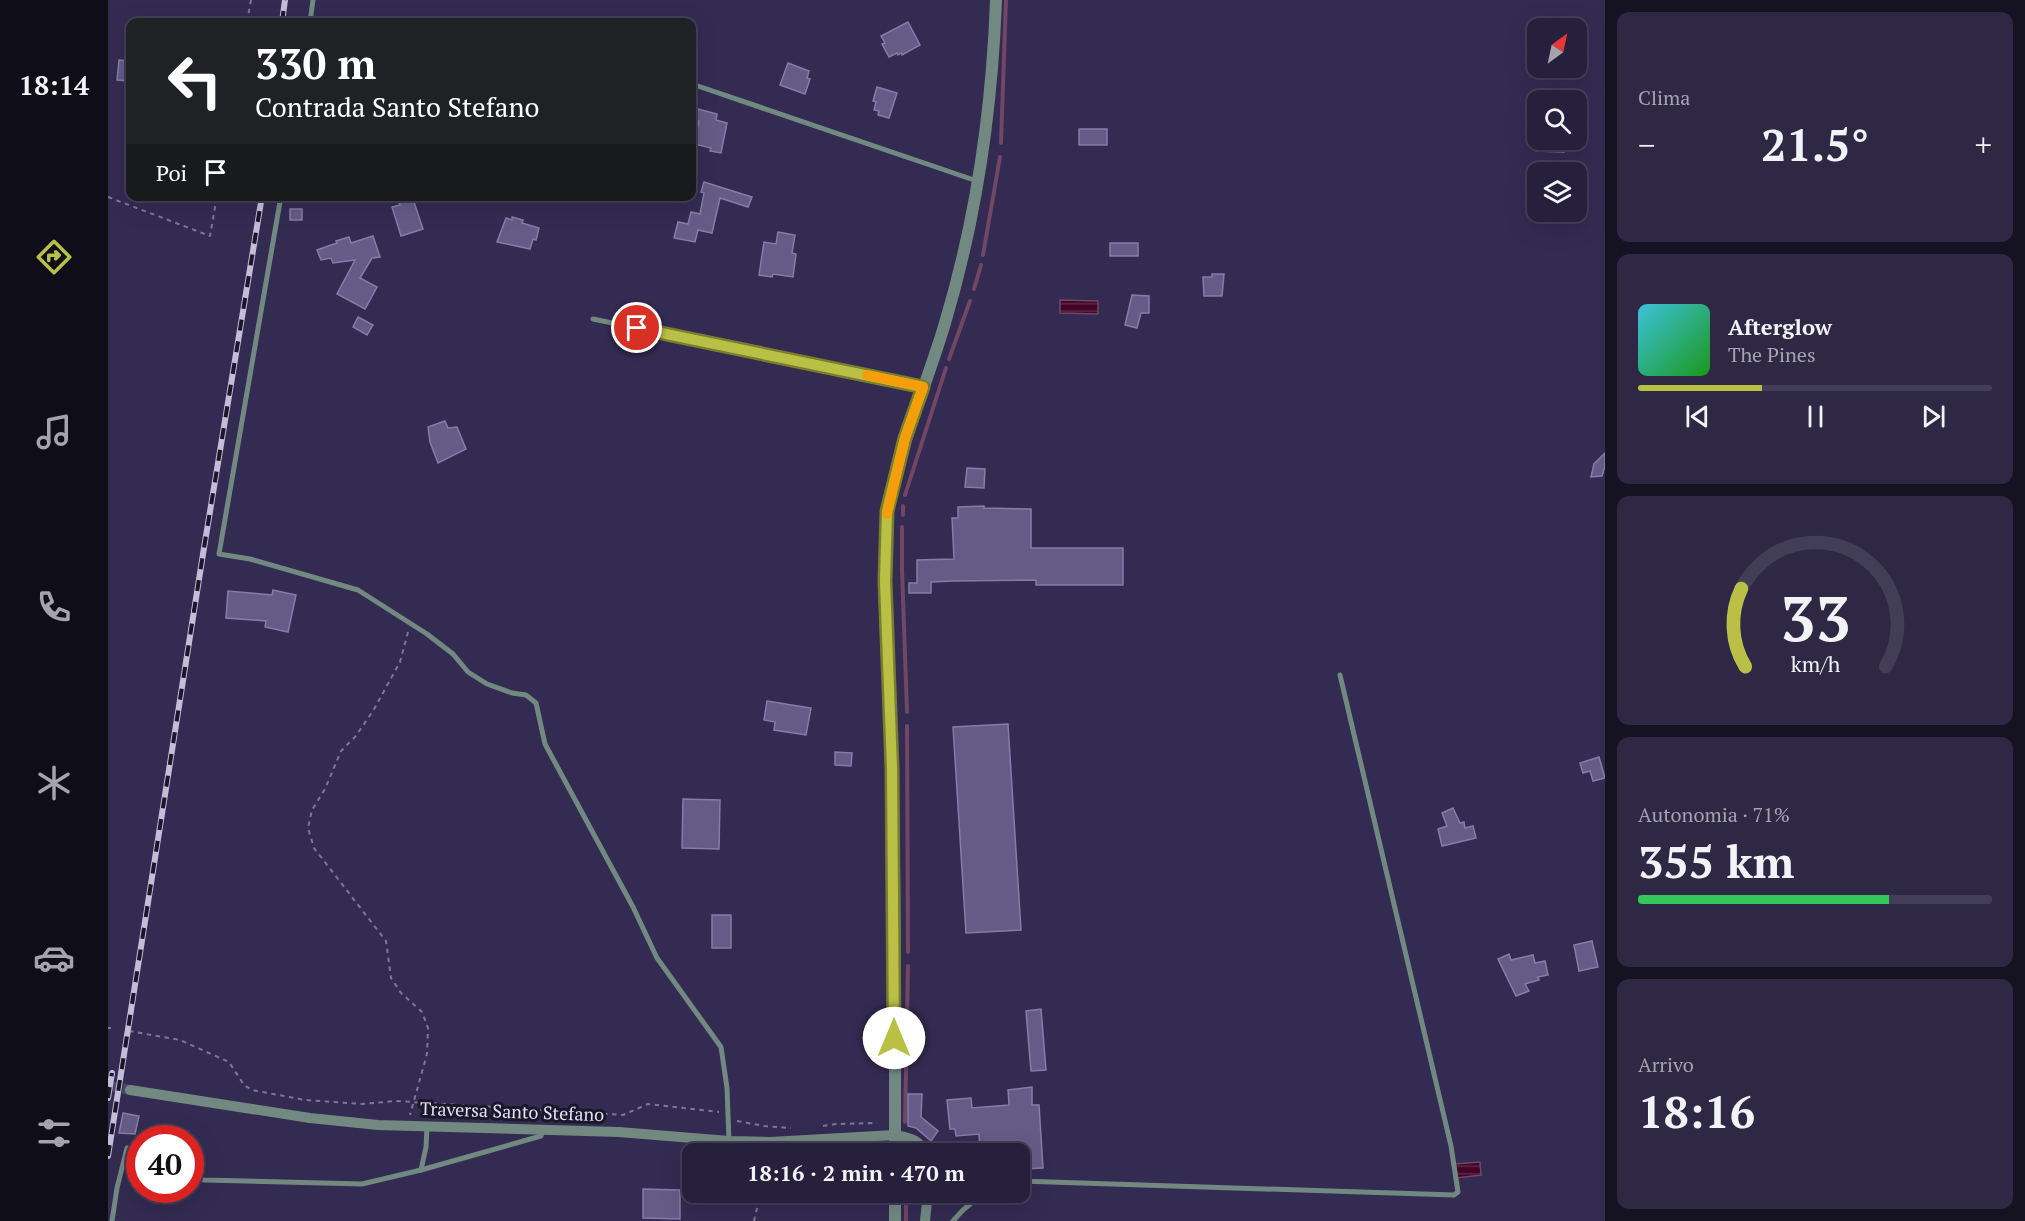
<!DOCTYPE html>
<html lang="it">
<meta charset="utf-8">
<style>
:root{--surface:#26203d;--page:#2e2844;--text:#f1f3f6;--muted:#a4a3b0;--line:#423e57;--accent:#bac046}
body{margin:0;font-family:"PT Serif",serif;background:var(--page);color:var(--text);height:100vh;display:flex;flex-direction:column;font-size:22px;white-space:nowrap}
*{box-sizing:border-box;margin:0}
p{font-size:20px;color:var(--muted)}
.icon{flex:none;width:33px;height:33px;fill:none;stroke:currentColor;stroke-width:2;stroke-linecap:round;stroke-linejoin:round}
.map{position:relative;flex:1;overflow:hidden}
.drawer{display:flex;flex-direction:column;gap:12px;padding:12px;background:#151222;width:420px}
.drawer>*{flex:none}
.top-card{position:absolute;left:18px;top:18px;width:570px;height:183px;border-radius:12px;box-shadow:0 6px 24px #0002,0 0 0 2px var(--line);background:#202124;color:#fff;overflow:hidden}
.needle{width:39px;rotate:33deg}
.fabs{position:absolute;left:1419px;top:18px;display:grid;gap:12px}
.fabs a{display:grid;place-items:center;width:60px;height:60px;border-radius:12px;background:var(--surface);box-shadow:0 6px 24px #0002,0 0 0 2px var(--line);font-size:30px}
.speed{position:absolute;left:18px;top:1125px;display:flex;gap:12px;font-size:30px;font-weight:700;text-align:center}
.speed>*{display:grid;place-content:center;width:78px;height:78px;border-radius:50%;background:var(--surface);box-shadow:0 6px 24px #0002,0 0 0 2px var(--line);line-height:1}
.speed .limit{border:9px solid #d22;background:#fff;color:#111}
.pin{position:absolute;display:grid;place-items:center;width:51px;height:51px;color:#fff;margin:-26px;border:3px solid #fff;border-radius:50%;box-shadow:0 2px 6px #0007}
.me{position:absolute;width:66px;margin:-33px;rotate:0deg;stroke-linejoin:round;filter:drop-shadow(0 0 4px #0008)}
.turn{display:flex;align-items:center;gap:21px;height:126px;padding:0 30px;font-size:27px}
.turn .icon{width:78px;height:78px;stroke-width:2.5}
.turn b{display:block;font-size:42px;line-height:51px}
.then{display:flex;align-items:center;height:57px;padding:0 30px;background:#0003;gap:12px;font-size:22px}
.big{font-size:45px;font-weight:600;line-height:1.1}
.drawer .tile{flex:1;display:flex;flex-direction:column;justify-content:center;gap:9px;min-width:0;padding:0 21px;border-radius:12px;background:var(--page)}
.drawer .dial{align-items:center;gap:0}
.dial svg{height:156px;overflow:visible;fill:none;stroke:var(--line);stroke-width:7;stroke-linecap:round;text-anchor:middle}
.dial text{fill:var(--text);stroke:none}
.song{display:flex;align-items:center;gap:18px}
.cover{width:72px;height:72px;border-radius:9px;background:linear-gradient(135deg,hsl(190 70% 55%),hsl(120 70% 35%))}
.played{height:6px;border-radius:3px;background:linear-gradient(90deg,var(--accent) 35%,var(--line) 35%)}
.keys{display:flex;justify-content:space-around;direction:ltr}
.heat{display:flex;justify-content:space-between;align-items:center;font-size:33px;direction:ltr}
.charge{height:9px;border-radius:4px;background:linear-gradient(90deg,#34c759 71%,var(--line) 0)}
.trip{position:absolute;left:574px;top:1143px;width:348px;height:60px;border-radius:12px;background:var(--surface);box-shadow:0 6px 24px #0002,0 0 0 2px var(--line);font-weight:600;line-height:60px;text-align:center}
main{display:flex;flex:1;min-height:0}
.dock{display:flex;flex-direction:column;width:108px;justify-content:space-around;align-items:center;background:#0f0d18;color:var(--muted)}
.dock .icon{width:42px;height:42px}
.dock .on{color:var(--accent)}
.dock b{font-size:27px;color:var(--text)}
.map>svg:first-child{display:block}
.water{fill:url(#water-rules);stroke:#724665;stroke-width:1.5}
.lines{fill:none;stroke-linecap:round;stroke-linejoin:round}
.stream{stroke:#724665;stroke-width:4}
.building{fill:#645c86;stroke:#857da9;stroke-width:1.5}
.minor-tunnel{stroke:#4d466a;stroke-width:10;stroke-dasharray:10 5;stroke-linecap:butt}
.path{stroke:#7d7797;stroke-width:2;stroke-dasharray:4.5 4.5;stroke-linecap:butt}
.service{stroke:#728981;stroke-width:5}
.minor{stroke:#728981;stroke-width:10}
.tertiary{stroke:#728981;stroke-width:12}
.rail-casing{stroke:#c2bed9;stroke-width:6}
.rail{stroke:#1a1728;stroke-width:4;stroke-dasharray:11;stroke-linecap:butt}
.route-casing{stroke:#797d2e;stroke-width:15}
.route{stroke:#bac046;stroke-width:10}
.slow{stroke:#f59e0b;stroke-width:10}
.labels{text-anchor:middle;stroke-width:6;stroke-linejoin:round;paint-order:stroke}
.street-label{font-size:18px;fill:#e2dff7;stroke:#1a1728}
</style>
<main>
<nav class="dock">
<b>18:14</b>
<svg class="icon on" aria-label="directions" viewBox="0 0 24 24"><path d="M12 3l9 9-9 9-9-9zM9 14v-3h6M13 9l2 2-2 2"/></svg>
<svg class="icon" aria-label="music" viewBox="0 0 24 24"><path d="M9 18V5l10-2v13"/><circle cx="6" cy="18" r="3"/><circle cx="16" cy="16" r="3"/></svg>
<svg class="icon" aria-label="phone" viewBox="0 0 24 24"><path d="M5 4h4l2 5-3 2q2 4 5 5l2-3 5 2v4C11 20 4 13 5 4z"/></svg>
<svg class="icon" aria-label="climate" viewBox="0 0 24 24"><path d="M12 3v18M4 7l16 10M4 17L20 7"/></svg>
<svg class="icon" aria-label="car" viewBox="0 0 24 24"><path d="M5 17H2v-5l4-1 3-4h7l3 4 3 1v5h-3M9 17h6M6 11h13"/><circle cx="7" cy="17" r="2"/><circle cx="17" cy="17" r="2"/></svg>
<svg class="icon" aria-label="filters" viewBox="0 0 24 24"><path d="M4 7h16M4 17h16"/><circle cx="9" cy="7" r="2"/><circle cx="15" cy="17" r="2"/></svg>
</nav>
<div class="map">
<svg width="1497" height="1221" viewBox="0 0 1497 1221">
<defs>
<pattern id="water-rules" width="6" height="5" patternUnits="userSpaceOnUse" patternTransform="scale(1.5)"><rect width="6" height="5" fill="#420527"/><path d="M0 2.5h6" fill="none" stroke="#5d2947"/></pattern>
</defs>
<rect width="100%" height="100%" fill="#332b51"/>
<g class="water">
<polygon points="952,300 990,301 990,314 952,313"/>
<polygon points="1372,1162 1373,1175 1348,1178 1347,1164"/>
</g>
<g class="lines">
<g class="stream">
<polyline points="893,143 898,0"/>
<polyline points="875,255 892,157"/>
<polyline points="866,289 873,265"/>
<polyline points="841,359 862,301"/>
<polyline points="797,495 838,368"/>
<polyline points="795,515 795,506"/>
<polyline points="794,527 794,569 799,712"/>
<polyline points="799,726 800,952"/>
<polyline points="797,1122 800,966"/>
<polyline points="799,1151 799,1154"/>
<polyline points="798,1221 798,1192"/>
</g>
</g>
<g class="building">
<polygon points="800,22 812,45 794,55 793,53 790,55 789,53 781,57 774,44 777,43 773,36"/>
<polygon points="11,60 22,61 22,81 9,80"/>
<polygon points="680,63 701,71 699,78 702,79 697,94 672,85"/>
<polygon points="769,87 789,93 781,118 770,115 771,111 766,110 768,102 765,101"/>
<polygon points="590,109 609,114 608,120 619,123 613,153 602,151 603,148 586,144 591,121 587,120"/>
<rect x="971" y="129" width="28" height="16"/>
<polygon points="1428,140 1457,140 1456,152 1428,151"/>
<polygon points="596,182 644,197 640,207 612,198 604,233 590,230 587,242 566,238 570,222 580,224 583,212 592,214 596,193 593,192"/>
<polygon points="300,196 304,196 315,229 293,236 284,207 292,205 290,200"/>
<rect x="182" y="209" width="12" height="11"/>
<polygon points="404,217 415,220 414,223 431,228 428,240 425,239 422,249 389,242 398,218 404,220"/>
<polygon points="670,232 687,235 684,253 688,254 685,277 665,274 664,277 651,275 656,242 668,244"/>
<polygon points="265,236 272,257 264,258 252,278 269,287 257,309 229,294 247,260 225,263 223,258 213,260 209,250 229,243 228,241 241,237 243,243"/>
<rect x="1002" y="243" width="28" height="13"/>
<polygon points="1104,274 1116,274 1114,296 1096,296 1095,277 1104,277"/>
<polygon points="1024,295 1041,296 1041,313 1033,313 1029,328 1017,325"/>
<polygon points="250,317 265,325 259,335 245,327"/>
<polygon points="337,421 340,428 349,427 358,449 330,463 322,442 320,427"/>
<polygon points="1497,453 1497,466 1494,476 1483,477 1486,464"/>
<polygon points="859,468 877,469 876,488 857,487"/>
<polygon points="876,506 876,508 923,509 923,548 1015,548 1015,585 928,585 928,580 845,581 823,582 823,593 801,593 801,583 809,583 809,560 846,559 844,518 850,518 850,507"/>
<polygon points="165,590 188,595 180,632 157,627 158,621 118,618 120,591 164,595"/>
<polygon points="659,701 703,708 698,735 666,730 667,722 656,720"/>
<polygon points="900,724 913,930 858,933 845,727"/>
<polygon points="727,752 744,753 743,766 727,765"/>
<polygon points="1491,757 1497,778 1485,781 1482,771 1475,773 1472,763"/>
<polygon points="575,799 612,800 611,849 574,848"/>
<polygon points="1345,808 1352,823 1356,822 1357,828 1365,826 1368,838 1334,846 1330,829 1339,826 1334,813"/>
<rect x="604" y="915" width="19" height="33"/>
<polygon points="1484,941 1490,967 1471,971 1466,945"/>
<polygon points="1401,954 1403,960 1425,955 1427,963 1437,961 1440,975 1430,977 1431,980 1417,984 1421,991 1408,996 1390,959"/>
<polygon points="933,1009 938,1070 923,1071 918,1011"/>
<polygon points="924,1087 924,1105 931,1105 935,1168 915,1169 914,1151 872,1153 871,1134 848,1136 847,1129 842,1129 839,1100 863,1098 864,1108 901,1105 900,1090"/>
<polygon points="800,1094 814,1094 813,1117 830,1131 823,1141 808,1128 800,1126"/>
<polygon points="15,1113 31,1116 27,1134 11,1133"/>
<polygon points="535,1189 572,1190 572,1219 535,1218"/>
</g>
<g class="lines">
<polyline class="minor-tunnel" points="0,1086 22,1090"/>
<g class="path">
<polyline points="139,22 143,0"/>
<polyline points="0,197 102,236 109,196"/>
<polyline points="300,632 292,662 265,711 247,737 233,751 217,789 204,810 200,828 206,848 278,941 283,978 293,993 314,1012 320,1028 319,1054 302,1115"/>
<polyline points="0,1028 3,1028"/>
<polyline points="21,1031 72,1040 121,1062 136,1085 144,1090 197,1100 254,1104 288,1101 515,1115 540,1104 611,1112"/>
<polyline points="629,1121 656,1126 683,1128"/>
<polyline points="715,1126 728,1124 769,1123"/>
<polyline points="646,1221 653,1192"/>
</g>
<g class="service">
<polyline points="202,22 205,0"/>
<polyline points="584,84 869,181"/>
<polyline points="173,196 111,554 142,559 250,590 319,634 345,654 360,672 379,684 404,693 418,695 428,703 437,744 525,907 549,958 613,1047 619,1088 621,1140"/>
<polyline points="485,319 815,387"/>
<polyline points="313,1170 318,1147 319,1127"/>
<polyline points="82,1174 96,1180 254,1184 313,1170 433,1136 435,1130"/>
<polyline points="912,1181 1346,1195 1350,1192 1343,1146 1232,675"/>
<polyline points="4,1221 9,1188 19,1148 32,1154"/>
<polyline points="845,1221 855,1210 877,1192"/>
</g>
<g class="minor">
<path d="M22 1090 202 1118 270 1125 511 1132 621 1141 662 1142 787 1135C801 1138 812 1139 818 1154"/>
<polyline points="817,1221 820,1192"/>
</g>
<g class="tertiary">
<path d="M787 1154C787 1025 788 895 784 766 782 683 772 597 779 514 780 501 785 487 788 474 801 423 822 374 837 323 869 216 884 112 888 0"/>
<polyline points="787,1221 787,1192"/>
</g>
<defs>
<g id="rail">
<polyline points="174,22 177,0"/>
<polyline points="0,1098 4,1073"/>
<polyline points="0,1156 95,554 154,196"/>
</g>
</defs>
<use href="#rail" class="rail-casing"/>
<use href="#rail" class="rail"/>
</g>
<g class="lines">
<defs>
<polyline id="route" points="529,328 815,387 797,438 779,511 777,581 784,768 786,1038"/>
</defs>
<use href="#route" class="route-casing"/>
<use href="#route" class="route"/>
<polyline class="slow" points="759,375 815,387 797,438 779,514"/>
</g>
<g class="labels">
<g class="street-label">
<text transform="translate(404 1112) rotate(2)" y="6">Traversa Santo Stefano</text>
</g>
</g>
</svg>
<div class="fabs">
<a><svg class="needle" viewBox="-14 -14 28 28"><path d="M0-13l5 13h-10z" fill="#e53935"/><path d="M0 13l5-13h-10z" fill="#a4a3b0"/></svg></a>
<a><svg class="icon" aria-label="search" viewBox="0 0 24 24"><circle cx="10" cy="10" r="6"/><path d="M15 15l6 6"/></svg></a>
<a><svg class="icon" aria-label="layers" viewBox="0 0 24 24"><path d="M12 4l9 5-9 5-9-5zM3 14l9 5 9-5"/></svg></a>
</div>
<div class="speed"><div class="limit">40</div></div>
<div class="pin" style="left:529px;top:328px;background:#d93025"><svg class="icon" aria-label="arrive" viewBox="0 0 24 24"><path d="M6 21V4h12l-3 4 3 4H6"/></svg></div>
<svg class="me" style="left:786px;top:1038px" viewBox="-20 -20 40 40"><circle r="19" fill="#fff"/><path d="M0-13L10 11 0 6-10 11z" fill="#bac046"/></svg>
<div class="trip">18:16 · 2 min · 470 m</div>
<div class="top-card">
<div class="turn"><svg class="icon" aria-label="left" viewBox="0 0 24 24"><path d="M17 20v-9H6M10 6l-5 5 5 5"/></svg><div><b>330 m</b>Contrada Santo Stefano</div></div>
<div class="then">Poi<svg class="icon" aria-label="arrive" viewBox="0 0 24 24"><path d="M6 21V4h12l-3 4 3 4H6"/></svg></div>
</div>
</div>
<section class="drawer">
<div class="tile"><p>Clima</p>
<div class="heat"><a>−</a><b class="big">21.5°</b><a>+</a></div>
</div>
<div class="tile">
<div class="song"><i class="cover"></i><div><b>Afterglow</b><p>The Pines</p></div></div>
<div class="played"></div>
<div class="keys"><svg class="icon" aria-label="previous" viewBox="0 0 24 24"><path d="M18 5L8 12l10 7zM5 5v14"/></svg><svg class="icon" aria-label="pause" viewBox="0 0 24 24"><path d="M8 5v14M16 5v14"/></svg><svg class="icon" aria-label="next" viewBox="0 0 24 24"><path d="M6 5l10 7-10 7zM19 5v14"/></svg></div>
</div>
<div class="tile dial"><svg viewBox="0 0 100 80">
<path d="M14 69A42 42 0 1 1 86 69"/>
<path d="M14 69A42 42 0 0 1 12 29" stroke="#bac046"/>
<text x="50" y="56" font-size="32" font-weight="700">33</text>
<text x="50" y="72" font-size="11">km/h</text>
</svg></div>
<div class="tile"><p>Autonomia · 71%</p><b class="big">355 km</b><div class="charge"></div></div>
<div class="tile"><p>Arrivo</p><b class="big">18:16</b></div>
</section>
</main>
